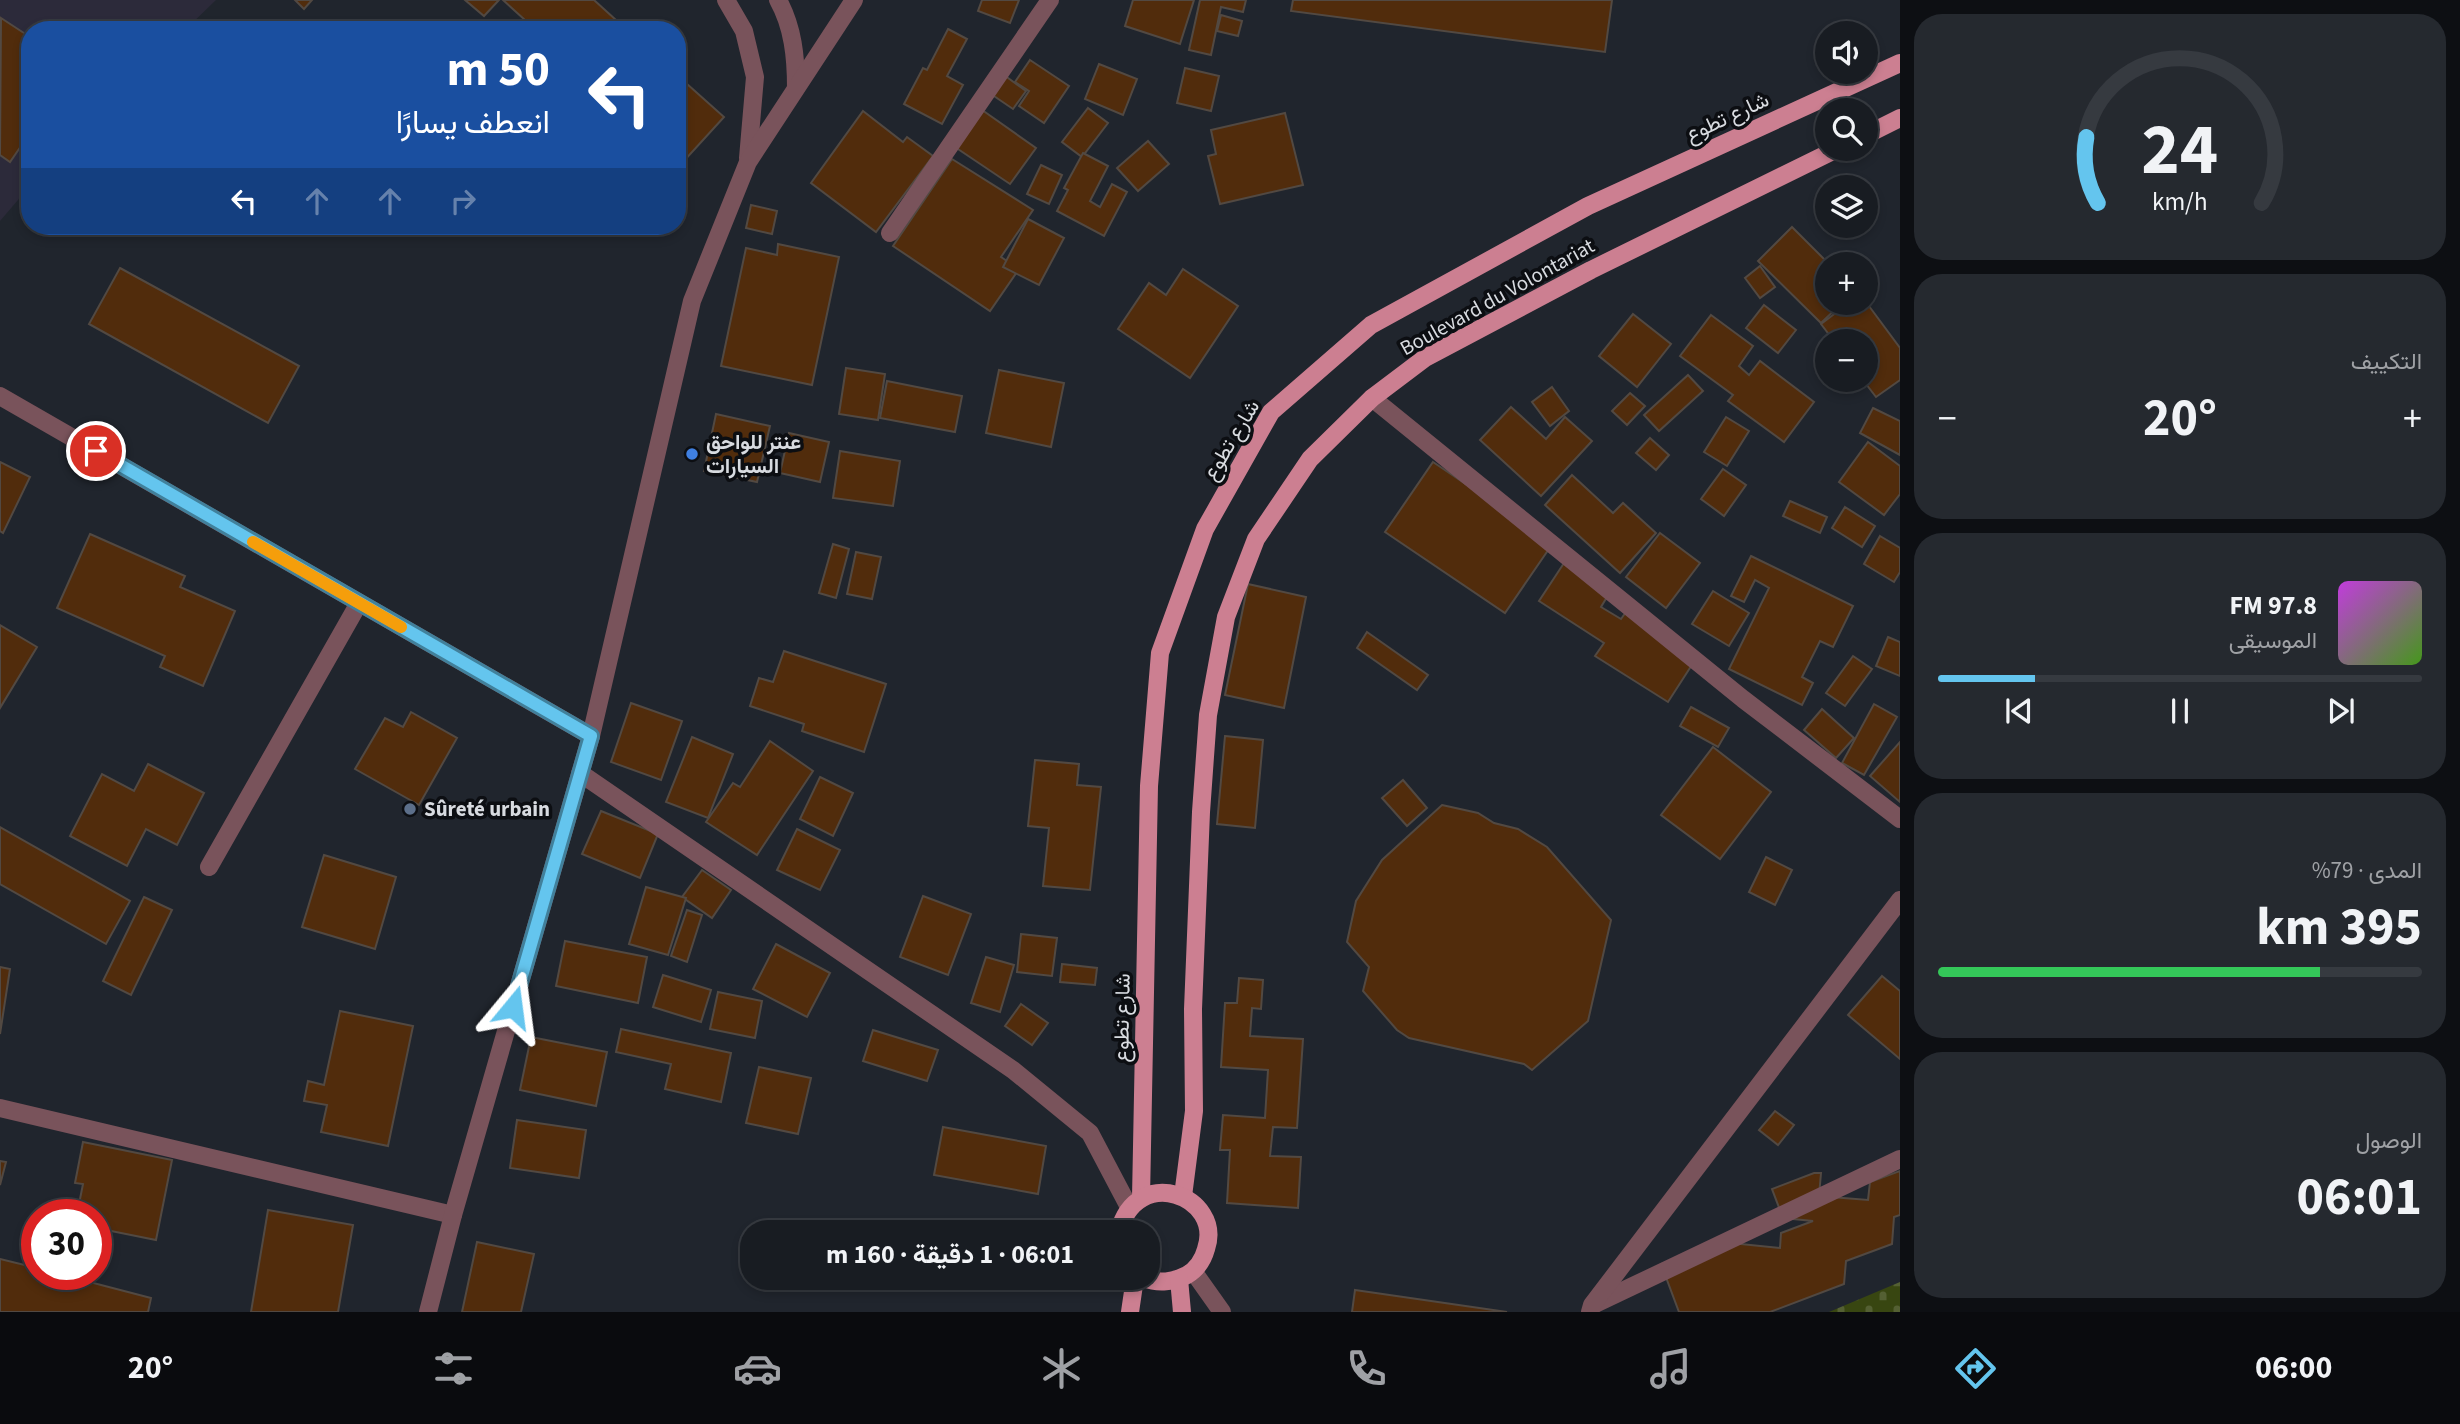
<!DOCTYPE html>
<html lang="ar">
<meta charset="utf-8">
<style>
:root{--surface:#181c22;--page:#25292f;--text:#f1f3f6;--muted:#9fa1a5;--line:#363a40;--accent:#64c5ee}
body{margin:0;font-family:"Source Sans 3",Vazirmatn,sans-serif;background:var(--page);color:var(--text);direction:rtl;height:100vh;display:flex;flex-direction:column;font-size:26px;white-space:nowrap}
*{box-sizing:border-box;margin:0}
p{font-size:23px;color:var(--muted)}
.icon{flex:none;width:38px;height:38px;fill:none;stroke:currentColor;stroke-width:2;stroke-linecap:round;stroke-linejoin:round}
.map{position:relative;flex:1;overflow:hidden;direction:ltr}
.details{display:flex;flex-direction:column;gap:14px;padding:14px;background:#0d0f13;width:560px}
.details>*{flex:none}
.guide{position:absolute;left:21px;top:21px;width:665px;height:214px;border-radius:28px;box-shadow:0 4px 10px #0003,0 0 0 2px var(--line);direction:rtl;background:#1a4fa0;color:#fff;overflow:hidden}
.fabs{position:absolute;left:1815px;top:21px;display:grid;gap:14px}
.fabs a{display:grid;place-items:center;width:63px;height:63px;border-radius:50%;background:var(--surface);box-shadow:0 4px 10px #0003,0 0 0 2px var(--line);font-size:35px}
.speed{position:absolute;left:21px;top:1199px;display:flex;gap:14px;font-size:35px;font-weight:700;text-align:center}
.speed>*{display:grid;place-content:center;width:91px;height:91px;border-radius:50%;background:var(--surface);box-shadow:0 4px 10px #0003,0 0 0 2px var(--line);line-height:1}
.speed .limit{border:10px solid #d22;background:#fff;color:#111}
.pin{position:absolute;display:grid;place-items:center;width:60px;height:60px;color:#fff;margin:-30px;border:4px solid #fff;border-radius:50%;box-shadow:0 2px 7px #0007}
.me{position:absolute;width:77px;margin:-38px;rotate:16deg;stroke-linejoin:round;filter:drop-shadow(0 0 5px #0008)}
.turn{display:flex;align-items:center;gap:24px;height:147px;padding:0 21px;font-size:32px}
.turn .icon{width:91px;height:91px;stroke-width:2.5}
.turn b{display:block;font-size:49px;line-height:60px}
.lanes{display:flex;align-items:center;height:66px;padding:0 21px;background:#0003;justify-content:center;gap:35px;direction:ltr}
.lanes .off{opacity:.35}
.big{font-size:52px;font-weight:700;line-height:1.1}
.details .tile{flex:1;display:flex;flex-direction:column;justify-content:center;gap:10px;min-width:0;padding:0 24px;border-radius:28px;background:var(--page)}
.details .dial{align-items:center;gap:0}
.dial svg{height:182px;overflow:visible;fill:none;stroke:var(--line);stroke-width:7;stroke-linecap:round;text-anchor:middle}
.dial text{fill:var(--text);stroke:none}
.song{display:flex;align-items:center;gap:21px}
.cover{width:84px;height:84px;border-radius:10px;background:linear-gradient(135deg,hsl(290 70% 55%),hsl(100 70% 35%))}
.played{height:7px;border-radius:4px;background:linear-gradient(90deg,var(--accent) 20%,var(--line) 20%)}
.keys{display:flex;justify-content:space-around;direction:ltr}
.heat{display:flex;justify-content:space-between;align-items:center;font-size:38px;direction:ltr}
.charge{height:10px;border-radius:5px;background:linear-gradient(90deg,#34c759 79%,var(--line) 0)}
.trip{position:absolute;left:740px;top:1220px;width:420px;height:70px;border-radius:28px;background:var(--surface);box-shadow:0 4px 10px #0003,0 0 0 2px var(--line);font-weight:700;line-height:70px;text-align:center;direction:rtl}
.tab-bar{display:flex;height:112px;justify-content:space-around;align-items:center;background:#0a0b0e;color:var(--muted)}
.tab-bar .icon{width:49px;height:49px}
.tab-bar .active{color:var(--accent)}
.tab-bar b{font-size:32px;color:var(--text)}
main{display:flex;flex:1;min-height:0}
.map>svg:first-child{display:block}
.education{fill:#2c2a3a}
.cemetery{fill:url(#cemetery-stones)}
.building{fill:#512c0c;stroke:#524942;stroke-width:2}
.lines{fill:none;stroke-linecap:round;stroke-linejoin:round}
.minor{stroke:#79535b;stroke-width:18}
.major{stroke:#cc7f91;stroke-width:18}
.route-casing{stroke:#41809b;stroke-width:18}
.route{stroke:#64c5ee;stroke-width:12}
.slow{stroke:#f59e0b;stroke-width:12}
.shop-dot{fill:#3f7fe0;stroke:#0c0e12;stroke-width:2.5}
.service-dot{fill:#5c6f8a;stroke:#0c0e12;stroke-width:2.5}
.labels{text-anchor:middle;stroke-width:7;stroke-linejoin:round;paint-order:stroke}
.street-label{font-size:21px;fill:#d8dbe0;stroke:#0c0e12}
.poi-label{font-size:21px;font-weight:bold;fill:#d8dbe0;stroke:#0c0e12;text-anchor:start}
</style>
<main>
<section class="details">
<div class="tile dial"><svg viewBox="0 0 100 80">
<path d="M14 69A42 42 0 1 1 86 69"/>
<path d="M14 69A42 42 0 0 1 9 40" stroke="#64c5ee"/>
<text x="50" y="56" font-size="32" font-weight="700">24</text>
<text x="50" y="72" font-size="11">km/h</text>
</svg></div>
<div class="tile"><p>التكييف</p>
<div class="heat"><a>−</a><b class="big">20°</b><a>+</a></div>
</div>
<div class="tile">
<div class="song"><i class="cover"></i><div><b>97.8 FM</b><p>الموسيقى</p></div></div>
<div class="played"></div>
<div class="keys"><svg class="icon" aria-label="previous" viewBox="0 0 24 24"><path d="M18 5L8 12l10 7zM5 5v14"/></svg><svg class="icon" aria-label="pause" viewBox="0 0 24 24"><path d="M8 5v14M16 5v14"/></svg><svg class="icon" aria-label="next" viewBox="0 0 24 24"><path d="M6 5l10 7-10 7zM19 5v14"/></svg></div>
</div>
<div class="tile"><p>المدى · 79%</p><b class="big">395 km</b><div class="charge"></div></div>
<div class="tile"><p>الوصول</p><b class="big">06:01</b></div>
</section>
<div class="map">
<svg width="1900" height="1312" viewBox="0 0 1900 1312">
<defs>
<pattern id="cemetery-stones" width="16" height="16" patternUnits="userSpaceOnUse" patternTransform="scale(1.75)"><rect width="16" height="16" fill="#384611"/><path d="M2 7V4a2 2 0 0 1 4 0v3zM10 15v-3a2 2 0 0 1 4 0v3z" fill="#546033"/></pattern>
</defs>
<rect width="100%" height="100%" fill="#20252d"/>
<polygon class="education" points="0,0 216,0 185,30 30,30 30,186 0,221"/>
<polygon class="cemetery" points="1900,1282 1900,1312 1829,1312"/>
<g class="building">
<polygon points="295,0 312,0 304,9"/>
<polygon points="465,0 499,0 484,16"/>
<polygon points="503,0 594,0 627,30 536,30"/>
<polygon points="982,0 1019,0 1010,23 978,11"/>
<polygon points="1133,0 1194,0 1180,44 1125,26"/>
<polygon points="1200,0 1246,0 1243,12 1221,7 1211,55 1189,50"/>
<polygon points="1293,0 1612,0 1605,52 1291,11"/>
<polygon points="1221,15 1242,21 1238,36 1217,31"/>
<polygon points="1,18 30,37 30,133 10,162 0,155"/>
<polygon points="948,29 967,39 947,76 963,85 942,124 904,104 923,68 927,70"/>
<polygon points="1030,60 1069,86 1044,123 1019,106 1029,91 1015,82"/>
<polygon points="1099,64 1137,79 1123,115 1085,99"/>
<polygon points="1185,68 1219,76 1211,111 1177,103"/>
<polygon points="677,75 724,117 683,162 677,158"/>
<polygon points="1004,75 1026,91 1013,109 991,94"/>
<polygon points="975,105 1036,148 1010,184 949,143"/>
<polygon points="1088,108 1108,123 1082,157 1062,142"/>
<polygon points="863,111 903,142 907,137 933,156 876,232 811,183"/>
<polygon points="1285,113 1303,185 1220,204 1208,156 1216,154 1211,130"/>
<polygon points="1148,141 1169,164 1138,191 1117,168"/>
<polygon points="1083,153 1108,166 1090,201 1100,207 1112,184 1127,192 1104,236 1057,211 1068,190 1064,188"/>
<polygon points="952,159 1033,210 1001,257 1019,269 990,311 893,246"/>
<polygon points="1041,165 1062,175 1049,204 1027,194"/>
<polygon points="751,205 777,211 772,234 746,228"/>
<polygon points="1028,219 1064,238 1039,285 1003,267"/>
<polygon points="1792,227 1829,264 1827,264 1827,303 1842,303 1821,323 1758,261"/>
<polygon points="778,244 839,257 812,385 721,366 746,248 777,255"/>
<polygon points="1760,266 1775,287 1760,298 1745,278"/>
<polygon points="120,268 299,366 268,423 89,324"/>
<polygon points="1183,269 1238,306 1190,378 1118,329 1149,283 1166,295"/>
<polygon points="1866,302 1900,348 1900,380 1876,397 1863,380 1866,380 1866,341 1834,341 1821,324 1849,303"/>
<polygon points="1764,305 1796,330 1778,353 1746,328"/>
<polygon points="1633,314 1671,344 1637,387 1599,356"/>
<polygon points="1711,315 1753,346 1739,366 1749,375 1760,361 1814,402 1784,442 1728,401 1733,395 1680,356"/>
<polygon points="846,368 885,374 878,420 839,414"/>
<polygon points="999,370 1064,383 1051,447 986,433"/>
<polygon points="1688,375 1703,391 1659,431 1644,415"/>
<polygon points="887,381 962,396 955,432 880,418"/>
<polygon points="1552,387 1569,411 1550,426 1532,402"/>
<polygon points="1630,393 1645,406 1627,425 1612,411"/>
<polygon points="1511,407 1546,439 1565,417 1592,441 1541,496 1480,440"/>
<polygon points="1873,408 1900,421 1900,455 1860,433"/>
<polygon points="716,414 770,426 757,482 704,471"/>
<polygon points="1726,417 1749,431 1727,466 1704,452"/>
<polygon points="789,433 829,442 820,482 780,473"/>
<polygon points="1650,438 1669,455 1656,470 1636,453"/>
<polygon points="1868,442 1900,466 1900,494 1884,515 1839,482"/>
<polygon points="840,451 900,461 893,506 833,498"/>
<polygon points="0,462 30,477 3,533 0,531"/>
<polygon points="1433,462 1553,543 1505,613 1385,532"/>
<polygon points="1723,469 1746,485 1724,516 1701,499"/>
<polygon points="1572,475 1613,513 1623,503 1656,533 1620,573 1545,505"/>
<polygon points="1790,501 1827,517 1820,533 1783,516"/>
<polygon points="1845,507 1875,526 1862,547 1832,528"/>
<polygon points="1660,533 1700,563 1666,608 1626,577"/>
<polygon points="90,534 185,576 180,587 235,611 203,686 160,667 165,656 57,608"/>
<polygon points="1880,536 1900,548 1900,572 1894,582 1864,564"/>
<polygon points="833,544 849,549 836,598 819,593"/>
<polygon points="856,552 881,557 872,599 847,594"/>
<polygon points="1751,556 1853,606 1833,647 1820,641 1802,677 1813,683 1802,705 1729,669 1769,588 1755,580 1744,602 1731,596"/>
<polygon points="1564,563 1610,592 1601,607 1621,619 1626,612 1697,657 1668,702 1595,656 1604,643 1539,601"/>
<polygon points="1248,584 1306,597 1284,708 1225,695"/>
<polygon points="1713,591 1749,613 1729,646 1692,624"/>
<polygon points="0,625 37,647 0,708"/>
<polygon points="1367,632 1428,675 1417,690 1357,648"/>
<polygon points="1888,637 1900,642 1900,676 1876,666"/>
<polygon points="784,651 886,684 864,752 802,731 804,724 750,706 759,678 773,682"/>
<polygon points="1853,656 1872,669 1845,706 1826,693"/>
<polygon points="631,703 682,721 661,780 611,762"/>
<polygon points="1874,704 1897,717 1864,775 1842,763"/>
<polygon points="1691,707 1729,728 1718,747 1680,726"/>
<polygon points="1822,709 1854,738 1836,758 1804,730"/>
<polygon points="411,712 457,738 419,805 355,769 385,718 403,727"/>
<polygon points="1225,736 1263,740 1255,828 1217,824"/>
<polygon points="692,737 733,754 708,818 666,802"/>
<polygon points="770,741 813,771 757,855 706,822 733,783 740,787"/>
<polygon points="1900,742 1900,802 1870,776"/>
<polygon points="1713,747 1771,792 1720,859 1661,815"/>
<polygon points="1035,760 1079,764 1077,785 1101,787 1090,890 1043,886 1049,828 1028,826"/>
<polygon points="148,764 204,793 177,845 146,829 127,866 70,836 102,774 134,791"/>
<polygon points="820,777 853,793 833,836 800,819"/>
<polygon points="1403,780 1427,808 1407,826 1382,798"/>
<polygon points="1442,805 1478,813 1494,823 1518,829 1547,847 1611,920 1588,1021 1532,1070 1524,1064 1409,1038 1397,1030 1363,991 1369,967 1347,942 1356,901 1382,860"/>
<polygon points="601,811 658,834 640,878 582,854"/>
<polygon points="0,827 130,901 106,944 0,884"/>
<polygon points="797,829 840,850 820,890 777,870"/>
<polygon points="324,855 396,877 375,949 302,927"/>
<polygon points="1766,857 1792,870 1775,905 1749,892"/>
<polygon points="702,870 731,890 712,918 682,897"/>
<polygon points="646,887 686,898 668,955 629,944"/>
<polygon points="923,896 971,914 948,975 900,957"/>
<polygon points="144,897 172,910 131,995 103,981"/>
<polygon points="687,910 702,915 687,962 671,956"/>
<polygon points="1021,934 1057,938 1052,976 1017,972"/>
<polygon points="565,941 647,957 638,1003 556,986"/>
<polygon points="776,944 830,973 807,1017 753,989"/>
<polygon points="986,957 1014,965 1000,1012 971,1003"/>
<polygon points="1062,964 1097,968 1095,985 1060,982"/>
<polygon points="0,967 10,969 0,1034"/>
<polygon points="663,975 711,990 701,1022 653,1007"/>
<polygon points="1882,976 1900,991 1900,1059 1848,1015"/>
<polygon points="1239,978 1263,980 1261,1009 1252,1008 1250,1036 1303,1039 1297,1128 1273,1127 1270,1156 1301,1157 1298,1208 1227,1203 1230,1150 1220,1150 1223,1115 1265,1118 1268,1070 1221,1067 1225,1003 1237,1003"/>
<polygon points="718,992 762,1001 755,1038 710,1029"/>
<polygon points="1021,1004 1048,1023 1032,1045 1005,1026"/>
<polygon points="340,1011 413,1026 388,1146 321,1132 327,1105 304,1101 308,1081 324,1085"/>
<polygon points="621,1029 731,1053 721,1102 665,1089 671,1064 616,1052"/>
<polygon points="873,1030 938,1050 927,1081 863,1061"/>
<polygon points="531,1037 607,1052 596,1106 520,1090"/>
<polygon points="759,1067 811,1078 798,1134 746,1123"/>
<polygon points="1775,1111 1794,1125 1778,1145 1759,1130"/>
<polygon points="517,1120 586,1130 579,1178 510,1168"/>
<polygon points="943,1127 1046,1146 1038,1194 934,1175"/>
<polygon points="83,1142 172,1160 156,1240 96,1228 96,1214 77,1214 83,1184 75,1183"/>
<polygon points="0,1161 6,1162 0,1185"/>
<polygon points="1900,1171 1900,1215 1894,1217 1892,1244 1846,1261 1844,1284 1770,1312 1679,1312 1661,1264 1721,1242 1780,1248 1781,1233 1813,1221 1783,1218 1772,1189 1814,1173 1821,1173 1819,1196 1868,1200 1870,1182"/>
<polygon points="268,1210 353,1225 338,1312 251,1312"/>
<polygon points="477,1242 534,1254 521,1312 462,1312"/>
<polygon points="0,1259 37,1268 37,1274 59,1274 151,1298 148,1312 0,1312"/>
<polygon points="1355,1290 1507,1312 1352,1312"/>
</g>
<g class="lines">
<g class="minor">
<polyline points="726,0 744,31 755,77 748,158"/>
<path d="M778 0C793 27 796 57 796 88"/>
<polyline points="890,233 1050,0"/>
<polyline points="0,396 591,736"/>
<polyline points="1372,398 1743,699 1900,819"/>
<polyline points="580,773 1013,1070 1090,1133 1129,1207"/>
<polyline points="209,867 359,603"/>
<polyline points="0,1108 453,1215"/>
<polyline points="1193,1271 1222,1312"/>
<polyline points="1595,1304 1900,1159"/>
<polyline points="428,1312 453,1215 591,736 692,301 748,162 854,0"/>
<polyline points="1590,1312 1592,1305 1900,900"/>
</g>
<g class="major">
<polyline points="1866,135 1900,118"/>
<polyline points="1183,1196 1194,1111 1193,1009 1201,812 1208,715 1226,617 1256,539 1310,459 1372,398 1425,358 1591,270 1837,149"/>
<polyline points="1141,1198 1149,786 1160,653 1205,529 1271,412 1371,325 1588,206 1900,63"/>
<path d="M1119 1232C1136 1163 1224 1196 1206 1249 1203 1260 1197 1269 1187 1275 1174 1282 1158 1284 1145 1278"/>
<polyline points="1179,1279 1182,1312"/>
<polyline points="1130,1312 1135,1278"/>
</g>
</g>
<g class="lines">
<defs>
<polyline id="route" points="96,451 591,736 513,1007"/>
</defs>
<use href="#route" class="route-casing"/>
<use href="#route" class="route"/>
<polyline class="slow" points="253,542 401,627"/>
</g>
<circle class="shop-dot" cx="692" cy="454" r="7"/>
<circle class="service-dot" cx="410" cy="809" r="7"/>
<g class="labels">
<g class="street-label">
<text transform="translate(1727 117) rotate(-25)" y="7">شارع تطوع</text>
<text transform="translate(1497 297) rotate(-29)" y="7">Boulevard du Volontariat</text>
<text transform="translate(1231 440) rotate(-59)" y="7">شارع تطوع</text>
<text transform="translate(1122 1018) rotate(-89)" y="7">شارع تطوع</text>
</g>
<g class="poi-label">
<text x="706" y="449">عنتر للواحق<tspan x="706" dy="24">السيارات</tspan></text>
<text x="424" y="816">Sûreté urbain</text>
</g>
</g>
</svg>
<div class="fabs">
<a><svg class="icon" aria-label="sound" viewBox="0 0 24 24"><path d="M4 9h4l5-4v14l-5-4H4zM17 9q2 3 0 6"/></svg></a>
<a><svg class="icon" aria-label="search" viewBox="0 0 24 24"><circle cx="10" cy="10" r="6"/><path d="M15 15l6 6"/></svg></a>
<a><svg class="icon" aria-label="layers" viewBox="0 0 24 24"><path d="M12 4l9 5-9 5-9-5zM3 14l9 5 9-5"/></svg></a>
<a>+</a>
<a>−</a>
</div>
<div class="speed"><div class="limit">30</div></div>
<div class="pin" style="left:96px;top:451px;background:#d93025"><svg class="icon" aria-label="arrive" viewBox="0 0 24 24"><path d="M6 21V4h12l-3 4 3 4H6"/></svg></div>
<svg class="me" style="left:513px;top:1007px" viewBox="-20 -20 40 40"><path d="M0-17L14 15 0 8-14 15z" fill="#64c5ee" stroke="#fff" stroke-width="4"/></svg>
<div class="trip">06:01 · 1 دقيقة · 160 m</div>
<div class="guide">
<div class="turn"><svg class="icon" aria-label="left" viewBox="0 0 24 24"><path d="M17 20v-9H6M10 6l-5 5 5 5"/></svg><div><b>50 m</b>انعطف يسارًا</div></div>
<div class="lanes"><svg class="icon" aria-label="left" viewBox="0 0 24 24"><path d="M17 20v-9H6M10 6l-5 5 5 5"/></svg><svg class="icon off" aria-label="ahead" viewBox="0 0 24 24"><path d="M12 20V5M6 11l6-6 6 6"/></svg><svg class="icon off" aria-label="ahead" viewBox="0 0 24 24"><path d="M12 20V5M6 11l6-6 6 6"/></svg><svg class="icon off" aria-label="right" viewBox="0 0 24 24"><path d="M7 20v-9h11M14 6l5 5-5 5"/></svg></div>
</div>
</div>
</main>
<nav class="tab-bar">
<b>06:00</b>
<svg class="icon active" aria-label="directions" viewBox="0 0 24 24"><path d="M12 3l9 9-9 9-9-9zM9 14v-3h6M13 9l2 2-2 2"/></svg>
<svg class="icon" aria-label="music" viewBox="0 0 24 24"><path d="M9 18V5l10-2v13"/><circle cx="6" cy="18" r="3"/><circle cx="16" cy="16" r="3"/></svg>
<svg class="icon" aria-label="phone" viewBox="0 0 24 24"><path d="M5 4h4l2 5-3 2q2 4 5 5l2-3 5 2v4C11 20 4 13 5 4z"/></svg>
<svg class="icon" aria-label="climate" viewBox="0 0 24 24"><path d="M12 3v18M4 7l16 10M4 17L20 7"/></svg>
<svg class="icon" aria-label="car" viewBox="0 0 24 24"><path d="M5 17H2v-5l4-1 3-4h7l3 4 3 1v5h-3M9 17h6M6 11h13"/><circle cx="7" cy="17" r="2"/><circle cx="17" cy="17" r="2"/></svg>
<svg class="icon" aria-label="filters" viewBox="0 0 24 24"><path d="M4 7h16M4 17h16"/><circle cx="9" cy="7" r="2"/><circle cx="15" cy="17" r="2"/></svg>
<b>20°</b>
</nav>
